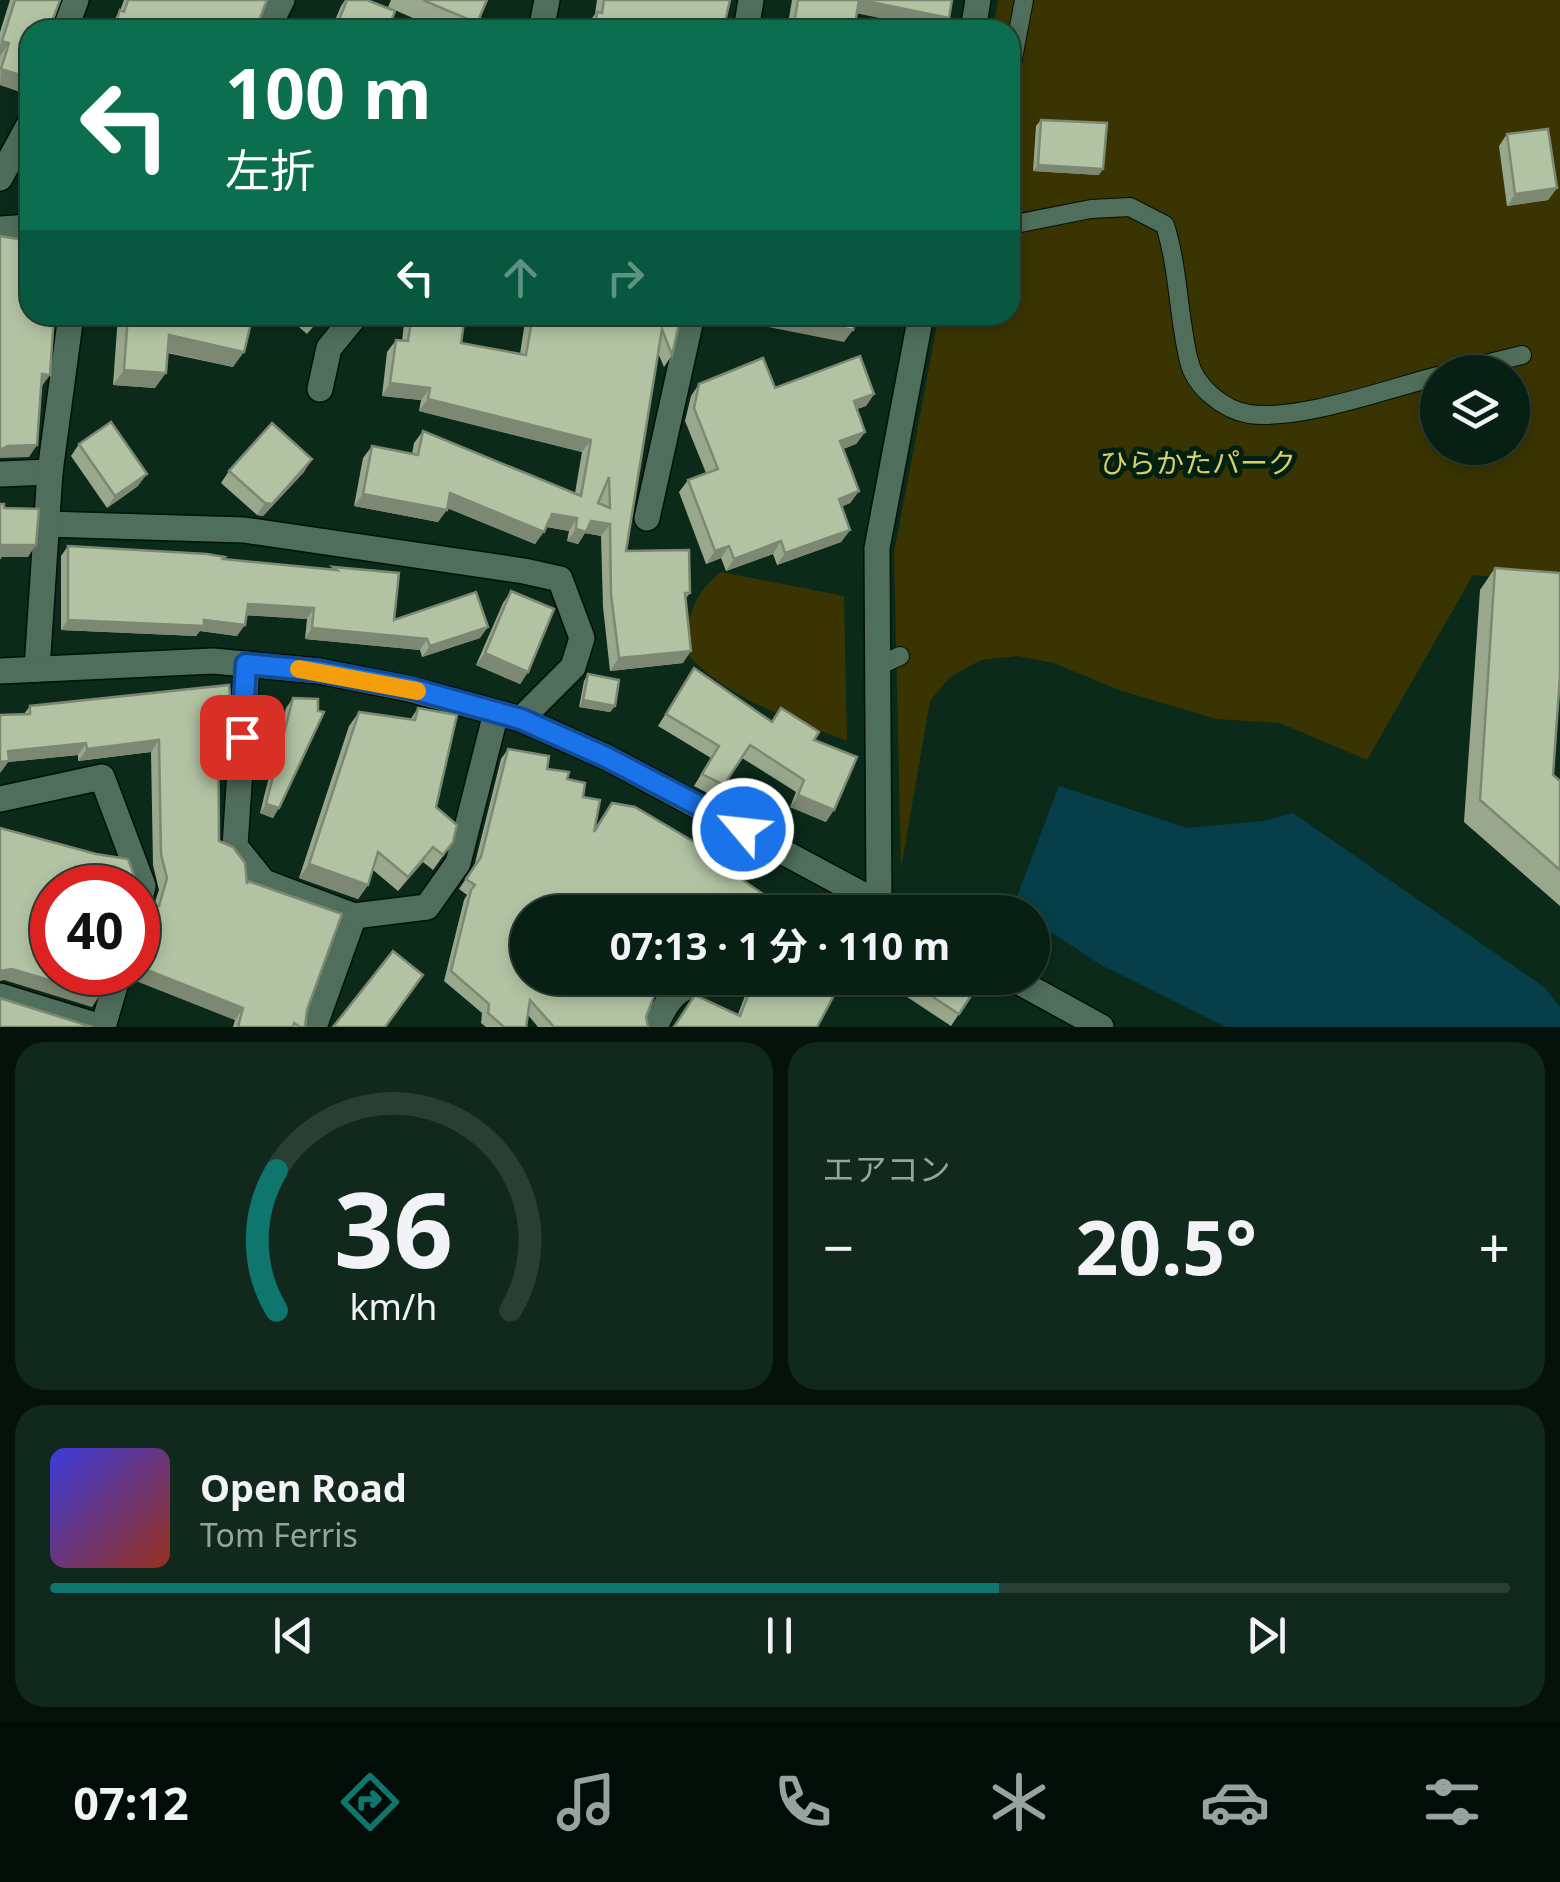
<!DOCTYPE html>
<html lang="ja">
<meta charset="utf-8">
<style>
:root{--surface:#082014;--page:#11281d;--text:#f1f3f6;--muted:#98a3a0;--line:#293e34;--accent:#0f766e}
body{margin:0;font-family:"Noto Sans","Noto Sans JP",sans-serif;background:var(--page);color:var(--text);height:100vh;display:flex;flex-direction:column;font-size:38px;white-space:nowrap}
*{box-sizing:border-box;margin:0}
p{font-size:32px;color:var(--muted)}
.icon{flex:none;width:55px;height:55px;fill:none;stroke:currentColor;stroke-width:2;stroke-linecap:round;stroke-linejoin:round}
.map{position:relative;height:1027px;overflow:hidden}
.panel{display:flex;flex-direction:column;gap:15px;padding:15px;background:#04120b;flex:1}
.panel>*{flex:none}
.hud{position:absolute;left:20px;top:20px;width:1000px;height:305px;border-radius:30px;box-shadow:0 5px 15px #0003,0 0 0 2px var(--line);background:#0b6e4f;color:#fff;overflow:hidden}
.controls{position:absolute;left:1420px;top:355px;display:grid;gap:20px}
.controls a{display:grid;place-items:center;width:110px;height:110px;border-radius:50%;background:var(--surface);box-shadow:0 5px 15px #0003,0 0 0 2px var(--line);font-size:50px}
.speed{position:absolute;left:30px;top:865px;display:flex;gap:20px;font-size:50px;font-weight:700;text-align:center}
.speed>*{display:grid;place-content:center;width:130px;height:130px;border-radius:50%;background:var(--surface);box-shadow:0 5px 15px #0003,0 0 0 2px var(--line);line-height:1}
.speed .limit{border:15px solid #d22;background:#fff;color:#111}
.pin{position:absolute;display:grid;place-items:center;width:85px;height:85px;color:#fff;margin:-42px;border-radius:20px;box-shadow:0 5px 15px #0006}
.me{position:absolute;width:110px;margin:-55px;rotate:298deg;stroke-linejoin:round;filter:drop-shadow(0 0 8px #0008)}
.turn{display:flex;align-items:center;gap:35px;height:210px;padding:0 40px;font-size:45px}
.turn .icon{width:130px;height:130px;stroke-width:2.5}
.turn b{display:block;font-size:70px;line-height:85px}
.lanes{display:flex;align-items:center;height:95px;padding:0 40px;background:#0003;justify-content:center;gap:50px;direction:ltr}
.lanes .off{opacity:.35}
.big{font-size:75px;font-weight:700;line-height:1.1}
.panel .card{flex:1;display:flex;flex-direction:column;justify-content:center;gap:15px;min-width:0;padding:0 35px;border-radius:30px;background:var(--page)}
.panel .dial{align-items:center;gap:0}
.dial svg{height:260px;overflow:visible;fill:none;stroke:var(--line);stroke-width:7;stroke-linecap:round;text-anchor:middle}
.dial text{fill:var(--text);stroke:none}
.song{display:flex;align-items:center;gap:30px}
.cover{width:120px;height:120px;border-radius:15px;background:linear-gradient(135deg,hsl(240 70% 55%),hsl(10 70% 35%))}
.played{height:10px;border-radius:5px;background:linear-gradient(90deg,var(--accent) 65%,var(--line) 65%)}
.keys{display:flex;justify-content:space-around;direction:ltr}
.heat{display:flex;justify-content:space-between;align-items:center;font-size:55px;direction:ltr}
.panel .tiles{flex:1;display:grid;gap:15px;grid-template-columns:1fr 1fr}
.card:last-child{grid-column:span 2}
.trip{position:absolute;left:510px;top:895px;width:540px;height:100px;border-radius:50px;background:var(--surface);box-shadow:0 5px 15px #0003,0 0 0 2px var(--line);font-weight:700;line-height:100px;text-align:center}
.dock{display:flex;height:160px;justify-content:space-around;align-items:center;background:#030d08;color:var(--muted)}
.dock .icon{width:70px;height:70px}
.dock .active{color:var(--accent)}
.dock b{font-size:45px;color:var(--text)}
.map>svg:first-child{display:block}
.green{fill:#3a3403;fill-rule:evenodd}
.water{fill:#063f49}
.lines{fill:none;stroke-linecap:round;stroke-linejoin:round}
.service-casing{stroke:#001106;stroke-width:20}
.minor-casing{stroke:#001106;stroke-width:28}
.tertiary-casing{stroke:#001106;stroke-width:28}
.service{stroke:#4f6e5b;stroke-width:18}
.minor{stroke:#4f6e5b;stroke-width:25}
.tertiary{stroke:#4f6e5b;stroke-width:25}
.wall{fill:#99a88c}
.shaded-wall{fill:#7d8872}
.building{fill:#b2c3a3;stroke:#7d8872;stroke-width:2.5;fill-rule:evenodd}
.route-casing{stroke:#114b97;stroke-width:25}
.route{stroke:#1a73e8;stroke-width:18}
.slow{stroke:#f59e0b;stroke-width:18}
.labels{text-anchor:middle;stroke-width:10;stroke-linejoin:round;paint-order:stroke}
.park-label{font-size:28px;fill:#dbcf6a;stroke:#022011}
</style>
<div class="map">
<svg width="1560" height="1027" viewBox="0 0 1560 1027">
<rect width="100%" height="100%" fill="#0b2a1a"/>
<g class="green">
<path d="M998 0H1560V583L1473 575 1367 760 1280 723 1216 719 1119 690 1054 663 1017 656 981 660 950 677 930 701 901 869 894 553 939 315H1010V30H993ZM1438 372H1512V448H1438Z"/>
<path d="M721 572 844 596 847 741C784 715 730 702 683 650 687 619 695 590 721 572Z"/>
</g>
<polygon class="water" points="1059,786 1187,828 1263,821 1293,813 1544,987 1560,1007 1560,1027 1226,1027 1101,965 1033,920 1032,912 1021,912 1013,907"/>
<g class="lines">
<defs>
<g id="service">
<polyline points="1010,74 1024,0"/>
<path d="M1010 225 1091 209 1130 207 1165 225C1179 270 1178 316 1189 361 1195 387 1224 410 1249 414 1300 421 1387 389 1438 376"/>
<polyline points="1453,372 1522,355"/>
<polyline points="878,666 900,656"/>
</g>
<g id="minor">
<polyline points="65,30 76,0"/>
<polyline points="267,30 282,0"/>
<polyline points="541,30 547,0"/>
<polyline points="746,30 751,0"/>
<polyline points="0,178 30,123"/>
<polyline points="0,229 30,227"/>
<polyline points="320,389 329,348 356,315"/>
<polyline points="0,474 50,472"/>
<polyline points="647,518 692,315"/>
<polyline points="46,524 244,530 524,571 560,579 582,638 573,667 521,719"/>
<polyline points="247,664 235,846 264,882 354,916 314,1027"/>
<polyline points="37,669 50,472 71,315"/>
<polyline points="0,799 102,777 143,886 138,907"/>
<polyline points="354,916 427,907 458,863 496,713"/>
<polyline points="0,996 101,1027"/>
<polyline points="103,1027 119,972"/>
<path d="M655 1027C671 990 681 986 719 978"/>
</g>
<g id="tertiary">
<polyline points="973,30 978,0"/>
<polyline points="0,671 213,661 319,671 409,689 521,719 608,758 895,912"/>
<polyline points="879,903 877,548 921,315"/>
<polyline points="1012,978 1101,1027"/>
</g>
</defs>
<use href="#service" class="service-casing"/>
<use href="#minor" class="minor-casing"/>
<use href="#tertiary" class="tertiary-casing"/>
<use href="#service" class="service"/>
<use href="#minor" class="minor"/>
<use href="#tertiary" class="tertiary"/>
</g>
<g class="wall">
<polygon points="10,0 60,0 30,95 0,85 0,32"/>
<polygon points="124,0 267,0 258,23 268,30 108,30 111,24 120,11"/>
<polygon points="345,0 367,0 388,30 331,30 341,6"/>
<polygon points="391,0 487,0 479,18 509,30 440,30 388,7"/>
<polygon points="597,0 730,0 723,30 587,30 588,24 595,14"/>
<polygon points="792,0 952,0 940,30 857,13 854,30 787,30"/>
<polygon points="1041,120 1099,175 1033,171 1036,126"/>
<polygon points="1507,134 1557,188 1548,200 1507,206 1499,146"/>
<polygon points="118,315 253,315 233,367 167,353 155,388 113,385"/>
<polygon points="285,315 323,315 307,334"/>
<polygon points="405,315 465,315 461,343 520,354 526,315 681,315 672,355 664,367 658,353 626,551 690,593 686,598 683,663 610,671 603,607 601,536 585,533 578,544 567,541 569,531 546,527 535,544 447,508 438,522 354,506 363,458 372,446 412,454 414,443 423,431 575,493 582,452 419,411 421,400 382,396 387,352 396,340 402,341"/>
<polygon points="699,384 874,394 866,406 857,409 865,432 856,444 843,449 859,491 850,503 841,507 850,530 841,542 777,565 773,554 726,571 721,558 706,564 679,492 688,480 706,473 685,421 691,396"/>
<polygon points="79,444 138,486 107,508 71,456"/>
<polygon points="229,471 304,472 263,516 257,515 221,483"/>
<polygon points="68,546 331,570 333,567 394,620 480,638 422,657 420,650 305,639 307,619 246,615 237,636 200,631 196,636 61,630 61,556"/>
<polygon points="1495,568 1553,775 1560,781 1560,906 1464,822 1480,590"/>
<polygon points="511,591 528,672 520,684 476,665 503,603"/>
<polygon points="694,668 771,722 814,740 826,822 790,807 796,792 742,758 715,797 694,786 711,758 658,726"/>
<polygon points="588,674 615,706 610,712 579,707 584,681"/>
<polygon points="293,698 318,711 273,818 260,813 286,708"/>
<polygon points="30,706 233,727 225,739 218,739 219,841 247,882 307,1010 305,1027 233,1027 235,1020 134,980 134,972 138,972 138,908 143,911 153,908 159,890 153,865 151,752 78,761 78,755 8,762 0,773 24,714"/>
<polygon points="418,708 436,807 453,842 433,870 423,862 398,891 373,870 368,885 358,899 299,878 349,726 359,712 410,720"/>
<polygon points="508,749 567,779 583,797 594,830 612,803 635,807 528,912 635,978 633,979 648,1027 538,1027 528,1015 526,1027 486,1027 481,1023 482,1013 444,981 464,900 467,895 459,889 474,867 501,759"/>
<polygon points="754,978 892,978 889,982 834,995 817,1027 738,1014 750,983"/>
<polygon points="898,978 980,978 982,979 951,1026 892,987"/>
</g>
<g class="shaded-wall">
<polygon points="859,0 949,18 940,30 850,12"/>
<polygon points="2,41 9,43 0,56 0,44"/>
<polygon points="1,69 30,78 30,95 0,85"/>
<polygon points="1038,165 1103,169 1099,175 1033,171"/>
<polygon points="1557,188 1548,200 1507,206 1515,194"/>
<polygon points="708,315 778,315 853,330 844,342"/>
<polygon points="169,335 244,352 233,367 158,350"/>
<polygon points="124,370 166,373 155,388 113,385"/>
<polygon points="42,374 50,375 42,386"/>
<polygon points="390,383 430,388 421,400 382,396"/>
<polygon points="874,394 866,406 845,413 854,401"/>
<polygon points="428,399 591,440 582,452 419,411"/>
<polygon points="865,432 856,444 832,453 840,441"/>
<polygon points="37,445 29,457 0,458 0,450 8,446"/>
<polygon points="312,459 304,472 263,516 257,515 265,503"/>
<polygon points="147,474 138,486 107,508 115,496"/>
<polygon points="859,491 850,503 830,511 839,499"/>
<polygon points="450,493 544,532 535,544 441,505"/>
<polygon points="363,494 447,510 438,522 354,506"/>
<polygon points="552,514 577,518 569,531 543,526"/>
<polygon points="591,521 610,524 601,536 585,533 578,544 567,541 576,529"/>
<polygon points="850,530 841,542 777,565 785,553"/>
<polygon points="781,541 773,554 726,571 734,559"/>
<polygon points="2,545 36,545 28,557 0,557"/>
<polygon points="729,546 721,558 706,564 715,551"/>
<polygon points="248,604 314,608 307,619 240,615"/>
<polygon points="68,620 204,620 245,625 237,636 200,631 196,636 61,630"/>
<polygon points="488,627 480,638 422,657 430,646"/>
<polygon points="312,628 427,639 420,650 305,639"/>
<polygon points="691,651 683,663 610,671 619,658"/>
<polygon points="485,653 528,672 520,684 476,665"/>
<polygon points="583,700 615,706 610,712 579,707"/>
<polygon points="233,727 225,739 210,740 218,728"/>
<polygon points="159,740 151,752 78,761 87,749"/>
<polygon points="86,743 78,755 8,762 0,773 0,762 8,751"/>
<polygon points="798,795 834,810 826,822 790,807"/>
<polygon points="266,804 279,808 273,818 260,813"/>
<polygon points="433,847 423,862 398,891 408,877"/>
<polygon points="309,864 368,885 358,899 299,878"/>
<polygon points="142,968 243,1008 235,1020 134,980"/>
<polygon points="12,969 100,995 92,1007 4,980 0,981 0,971"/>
<polygon points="874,978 892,978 889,982 832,996 839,986"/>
</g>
<g class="building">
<polygon points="15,0 60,0 49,30 30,30 30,78 1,69 9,43 2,41"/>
<polygon points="128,0 267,0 258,23 268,30 113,30 120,10 124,12"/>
<polygon points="347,0 367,0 395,11 388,30 335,30"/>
<polygon points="423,0 487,0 477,23"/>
<polygon points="604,0 730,0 723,30 595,30 597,12 602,13"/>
<polygon points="798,0 859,0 854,30 793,30"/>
<polygon points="861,0 952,0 949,18"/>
<polygon points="479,18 509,30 474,30"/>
<polygon points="1041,120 1107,123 1103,169 1038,165"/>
<polygon points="1548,129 1557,188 1515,194 1507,134"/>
<polygon points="0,236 30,241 30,315 54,315 50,375 42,374 37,445 8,446 0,450"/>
<polygon points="128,315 253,315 244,352 169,335 166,373 124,370"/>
<polygon points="308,315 321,315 316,321"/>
<path d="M412 315H465L461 343 526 355 533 315H681L672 355 662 329 626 551 689 550 690 593H685L691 651 619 658 611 595 610 524 591 521 586 532 576 529 577 518 552 514 544 532 450 493 447 510 363 494 372 446 418 455 423 431 581 496 591 440 428 399 430 388 390 383 396 340 408 341ZM609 477 610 508 598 503Z"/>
<polygon points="778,315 856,315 853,330"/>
<polygon points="860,356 874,394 854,401 865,432 840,441 859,491 839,499 850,530 785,553 781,541 734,559 729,546 715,551 688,480 718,469 694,408 699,384 763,358 775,388"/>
<polygon points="111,422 147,474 115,496 79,444"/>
<polygon points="272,423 312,459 272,504 265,503 229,471"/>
<polygon points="0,504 4,504 4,508 39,509 36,545 2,545 0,559"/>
<polygon points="68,546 207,554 225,557 223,559 337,570 333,567 399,573 394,620 476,592 488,627 430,646 427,639 312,628 314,608 248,604 245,625 204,620 204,626 68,620"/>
<polygon points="1495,568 1560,573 1560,676 1553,775 1560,781 1560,870 1480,800"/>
<polygon points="511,591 554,609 528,672 485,653"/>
<polygon points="694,668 772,722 781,708 819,732 814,740 857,757 834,810 798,795 804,780 750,745 724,785 702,774 719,746 666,714"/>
<polygon points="588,674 619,680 615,706 583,700"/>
<polygon points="229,685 233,727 218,728 219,841 233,847 245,863 247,884 248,881 342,914 307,1010 305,1027 300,1027 294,1023 293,1027 238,1027 243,1008 142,968 143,955 138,951 138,908 143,911 159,906 167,878 161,854 159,740 87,749 86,743 8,751 9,761 0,762 0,715 30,714 30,706"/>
<polygon points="293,698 318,699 318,711 324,712 279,808 266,804"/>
<polygon points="418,708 457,715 436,807 457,825 453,842 443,855 433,847 408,877 378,852 368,885 309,864 359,712 415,720"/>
<polygon points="508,749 549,756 547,769 569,772 567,779 585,783 583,797 600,800 594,832 612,803 635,807 721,858 718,863 763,894 752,912 528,912 528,978 633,978 632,979 654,996 646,1017 648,1027 554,1027 530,1000 526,1027 504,1027 488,1013 489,1004 451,971 471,890 475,885 466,879 481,857"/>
<polygon points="0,828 96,854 128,859 134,875 132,888 52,888 52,972 107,972 100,995 12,969 0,971"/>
<polygon points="393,951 423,975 385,1027 333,1027"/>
<polygon points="755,978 874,978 839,986 817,1027 674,1027 695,995 740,1016"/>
<polygon points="904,978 980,978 982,979 959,1014"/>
<polygon points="0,998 3,999 92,1027 0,1027"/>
</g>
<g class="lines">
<defs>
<polyline id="route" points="242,737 246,664 319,671 409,688 521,719 608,758 743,829"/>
</defs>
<use href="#route" class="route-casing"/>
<use href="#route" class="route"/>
<polyline class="slow" points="299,669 417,691"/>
</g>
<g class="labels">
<g class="park-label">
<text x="1198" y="473">ひらかたパーク</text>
</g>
</g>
</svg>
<div class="controls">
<a><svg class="icon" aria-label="layers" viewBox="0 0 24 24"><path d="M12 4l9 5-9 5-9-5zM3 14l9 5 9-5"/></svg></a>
</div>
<div class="speed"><div class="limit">40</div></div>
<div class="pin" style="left:242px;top:737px;background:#d93025"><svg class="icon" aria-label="arrive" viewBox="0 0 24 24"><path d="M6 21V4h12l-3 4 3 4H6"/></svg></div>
<svg class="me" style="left:743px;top:829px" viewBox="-20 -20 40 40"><circle r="17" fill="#1a73e8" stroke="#fff" stroke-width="3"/><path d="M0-11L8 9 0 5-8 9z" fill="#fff"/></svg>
<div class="trip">07:13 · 1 分 · 110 m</div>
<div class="hud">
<div class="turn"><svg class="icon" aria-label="left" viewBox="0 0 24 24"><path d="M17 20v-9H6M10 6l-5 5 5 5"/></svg><div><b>100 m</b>左折</div></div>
<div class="lanes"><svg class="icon" aria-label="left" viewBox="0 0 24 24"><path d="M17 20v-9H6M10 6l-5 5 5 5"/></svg><svg class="icon off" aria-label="ahead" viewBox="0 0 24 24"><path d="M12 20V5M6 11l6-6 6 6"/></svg><svg class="icon off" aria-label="right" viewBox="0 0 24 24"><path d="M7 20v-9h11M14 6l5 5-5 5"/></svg></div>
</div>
</div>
<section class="panel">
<div class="tiles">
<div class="card dial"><svg viewBox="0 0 100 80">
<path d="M14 69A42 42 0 1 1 86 69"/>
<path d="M14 69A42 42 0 0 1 14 26" stroke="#0f766e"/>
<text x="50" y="56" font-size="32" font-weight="700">36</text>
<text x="50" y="72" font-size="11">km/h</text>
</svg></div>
<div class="card"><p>エアコン</p>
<div class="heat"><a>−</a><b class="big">20.5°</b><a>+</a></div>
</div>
<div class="card">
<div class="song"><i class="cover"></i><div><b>Open Road</b><p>Tom Ferris</p></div></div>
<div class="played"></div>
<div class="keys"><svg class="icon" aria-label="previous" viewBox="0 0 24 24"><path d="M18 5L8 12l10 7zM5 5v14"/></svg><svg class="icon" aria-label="pause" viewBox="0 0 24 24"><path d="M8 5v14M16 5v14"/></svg><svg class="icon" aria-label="next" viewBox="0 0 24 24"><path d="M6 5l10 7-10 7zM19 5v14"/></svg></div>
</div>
</div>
</section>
<nav class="dock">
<b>07:12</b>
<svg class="icon active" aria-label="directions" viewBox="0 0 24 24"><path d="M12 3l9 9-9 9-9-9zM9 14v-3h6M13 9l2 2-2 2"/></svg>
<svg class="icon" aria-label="music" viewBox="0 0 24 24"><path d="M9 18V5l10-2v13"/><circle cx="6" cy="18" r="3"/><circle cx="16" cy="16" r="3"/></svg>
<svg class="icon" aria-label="phone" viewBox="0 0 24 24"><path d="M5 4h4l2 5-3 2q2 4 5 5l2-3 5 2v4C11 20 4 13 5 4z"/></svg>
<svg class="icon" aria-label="climate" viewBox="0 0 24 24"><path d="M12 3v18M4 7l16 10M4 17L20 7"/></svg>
<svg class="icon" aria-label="car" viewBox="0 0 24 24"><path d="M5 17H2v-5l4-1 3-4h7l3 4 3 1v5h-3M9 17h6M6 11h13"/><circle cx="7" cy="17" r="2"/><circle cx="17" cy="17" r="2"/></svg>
<svg class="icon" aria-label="filters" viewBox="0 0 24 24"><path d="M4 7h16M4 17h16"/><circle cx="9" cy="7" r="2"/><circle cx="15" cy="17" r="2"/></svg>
</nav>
